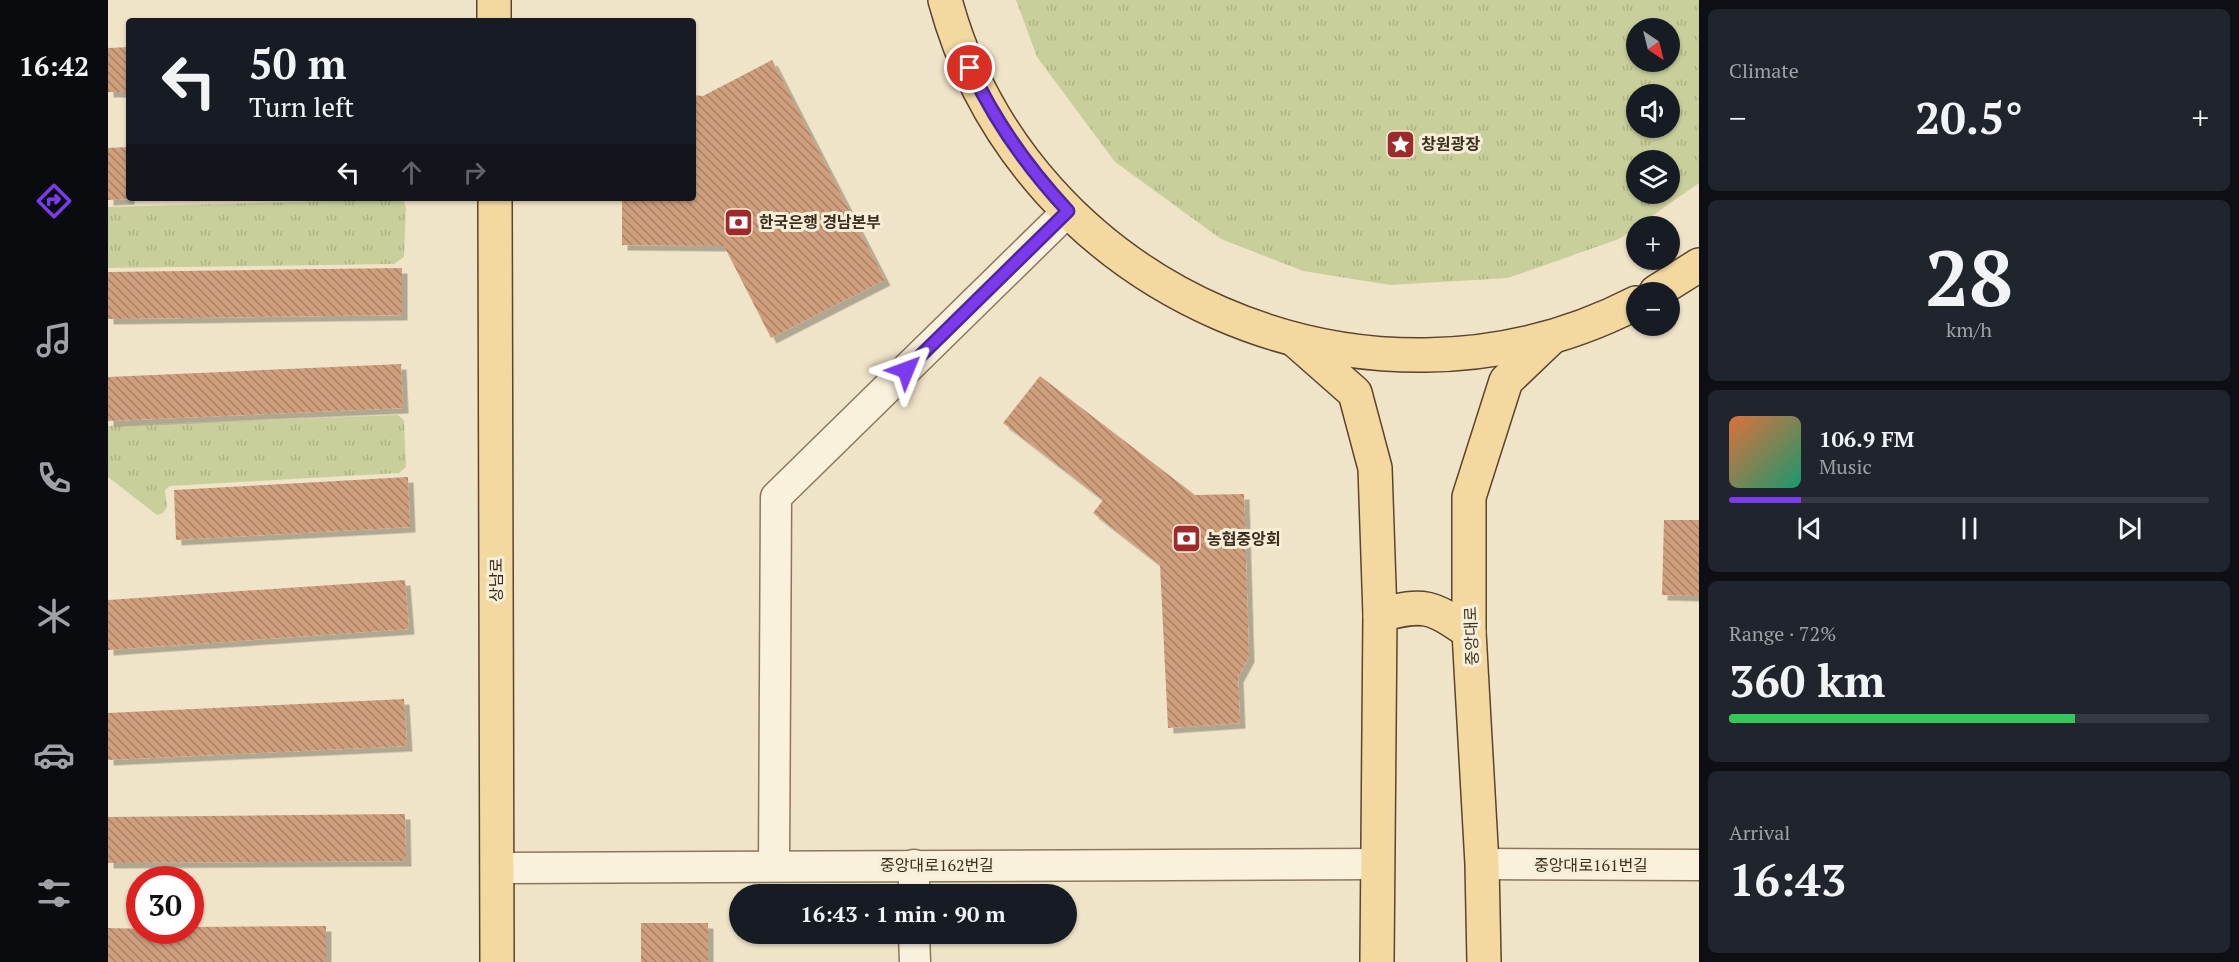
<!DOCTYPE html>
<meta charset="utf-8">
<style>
:root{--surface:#171b24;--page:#20242c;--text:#f1f3f6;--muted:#9ea1a6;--line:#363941;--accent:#7c3aed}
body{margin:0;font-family:"PT Serif","Noto Sans KR",serif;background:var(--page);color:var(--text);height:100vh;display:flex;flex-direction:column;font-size:22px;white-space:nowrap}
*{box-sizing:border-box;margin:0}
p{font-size:20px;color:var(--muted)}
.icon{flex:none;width:33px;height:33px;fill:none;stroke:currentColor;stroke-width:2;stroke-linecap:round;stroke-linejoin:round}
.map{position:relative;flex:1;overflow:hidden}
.drawer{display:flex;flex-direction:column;gap:9px;padding:9px;background:#0d0f14;width:540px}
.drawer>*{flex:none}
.top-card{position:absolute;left:18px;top:18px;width:570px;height:183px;border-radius:6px;box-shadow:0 2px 4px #0004;background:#171b24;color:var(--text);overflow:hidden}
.needle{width:39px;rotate:145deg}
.buttons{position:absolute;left:1518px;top:18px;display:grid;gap:12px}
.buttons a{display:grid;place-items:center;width:54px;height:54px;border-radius:50%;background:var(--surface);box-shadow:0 2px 4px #0004;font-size:30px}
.speed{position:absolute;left:18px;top:866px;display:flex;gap:12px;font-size:30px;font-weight:700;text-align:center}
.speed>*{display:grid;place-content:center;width:78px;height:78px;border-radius:50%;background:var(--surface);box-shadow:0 2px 4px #0004;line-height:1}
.speed .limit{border:9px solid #d22;background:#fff;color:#111}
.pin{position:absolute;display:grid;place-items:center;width:51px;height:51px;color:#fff;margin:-26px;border:3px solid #fff;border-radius:50%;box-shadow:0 2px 6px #0007}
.me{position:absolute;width:66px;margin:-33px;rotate:46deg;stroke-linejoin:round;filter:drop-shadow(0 0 4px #0008)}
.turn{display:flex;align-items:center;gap:21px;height:126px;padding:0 24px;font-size:27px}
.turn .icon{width:78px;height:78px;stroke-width:2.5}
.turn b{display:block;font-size:42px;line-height:51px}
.lanes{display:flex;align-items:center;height:57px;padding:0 24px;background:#0003;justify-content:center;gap:30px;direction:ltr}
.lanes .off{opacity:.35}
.big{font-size:45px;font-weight:700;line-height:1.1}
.drawer .tile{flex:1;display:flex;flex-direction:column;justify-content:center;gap:9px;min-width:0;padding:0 21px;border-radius:9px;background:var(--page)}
.drawer .dial{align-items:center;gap:0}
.dial b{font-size:78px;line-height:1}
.song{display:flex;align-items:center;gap:18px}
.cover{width:72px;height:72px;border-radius:9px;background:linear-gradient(135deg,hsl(20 70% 55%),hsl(160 70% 35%))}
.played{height:6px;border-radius:3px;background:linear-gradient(90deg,var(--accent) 15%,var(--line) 15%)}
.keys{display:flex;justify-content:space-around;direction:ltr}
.heat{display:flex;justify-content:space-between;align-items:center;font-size:33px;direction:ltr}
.charge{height:9px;border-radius:4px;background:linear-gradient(90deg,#34c759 72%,var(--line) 0)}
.trip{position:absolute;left:621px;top:884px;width:348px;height:60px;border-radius:30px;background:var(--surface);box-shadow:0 2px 4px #0004;font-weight:700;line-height:60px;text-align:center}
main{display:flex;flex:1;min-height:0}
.menu{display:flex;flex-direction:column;width:108px;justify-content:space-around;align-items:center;background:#090b0e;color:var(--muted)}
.menu .icon{width:42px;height:42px}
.menu .selected{color:var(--accent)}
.menu b{font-size:27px;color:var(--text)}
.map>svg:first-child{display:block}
.grass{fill:url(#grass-tufts);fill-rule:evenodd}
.building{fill:url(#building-back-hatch);filter:url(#shadow)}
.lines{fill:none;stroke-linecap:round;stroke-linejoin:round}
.minor-casing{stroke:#8d765c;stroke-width:33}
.major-casing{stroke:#5b4430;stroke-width:36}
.minor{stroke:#faf1dc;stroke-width:30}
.major{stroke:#f3d9a0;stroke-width:33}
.route-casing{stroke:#51269a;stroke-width:15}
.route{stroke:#7c3aed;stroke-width:10}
.labels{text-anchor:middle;stroke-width:6;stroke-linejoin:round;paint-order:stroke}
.poi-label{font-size:16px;font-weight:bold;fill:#3d2e20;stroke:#f7eed8;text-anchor:start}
.street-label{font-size:16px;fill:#3d2e20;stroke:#f7eed8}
</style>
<main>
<nav class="menu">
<b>16:42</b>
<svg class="icon selected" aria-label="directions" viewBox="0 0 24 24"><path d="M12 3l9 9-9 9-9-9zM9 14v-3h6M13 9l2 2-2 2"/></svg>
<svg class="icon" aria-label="music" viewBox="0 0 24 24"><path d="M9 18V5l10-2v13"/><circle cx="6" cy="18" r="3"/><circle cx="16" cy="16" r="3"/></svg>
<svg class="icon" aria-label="phone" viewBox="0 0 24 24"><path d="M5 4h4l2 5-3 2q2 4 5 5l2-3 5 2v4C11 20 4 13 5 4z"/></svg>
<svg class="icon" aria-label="climate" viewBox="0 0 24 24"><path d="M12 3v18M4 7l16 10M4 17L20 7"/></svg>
<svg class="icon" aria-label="car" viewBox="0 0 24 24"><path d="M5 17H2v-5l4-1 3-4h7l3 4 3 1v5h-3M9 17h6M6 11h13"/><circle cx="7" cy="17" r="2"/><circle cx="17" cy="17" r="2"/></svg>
<svg class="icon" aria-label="filters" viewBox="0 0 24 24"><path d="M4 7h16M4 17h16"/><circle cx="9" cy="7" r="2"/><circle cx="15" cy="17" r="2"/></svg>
</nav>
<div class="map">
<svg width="1591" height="962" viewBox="0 0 1591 962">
<defs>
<pattern id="grass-tufts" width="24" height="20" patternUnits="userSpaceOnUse" patternTransform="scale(1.5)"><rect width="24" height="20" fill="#c9cf9b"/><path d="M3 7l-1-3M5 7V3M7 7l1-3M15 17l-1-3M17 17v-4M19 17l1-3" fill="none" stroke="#aeb285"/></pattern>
<pattern id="building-back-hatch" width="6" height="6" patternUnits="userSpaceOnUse" patternTransform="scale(1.5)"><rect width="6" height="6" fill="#cf9f7d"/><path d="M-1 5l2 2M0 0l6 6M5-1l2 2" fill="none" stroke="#a98266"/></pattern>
<filter id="shadow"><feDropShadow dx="5.5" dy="5.5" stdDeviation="0" flood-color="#0004"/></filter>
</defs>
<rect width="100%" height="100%" fill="#f0e4c8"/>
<g class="grass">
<path d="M908 0H1591V183L1511 239 1400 278 1282 285 1195 271 1113 239 1007 162 929 57ZM1528 28H1562V62H1528ZM1528 94H1562V128H1528ZM1528 160H1562V194H1528Z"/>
<polygon points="291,199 296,201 298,209 296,257 286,264 0,268 0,207"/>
<polygon points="290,415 296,420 298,467 291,473 62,486 57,490 59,507 55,513 49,515 0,477 0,426"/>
</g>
<g class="building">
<polygon points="21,47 21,92 0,92 0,48"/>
<polygon points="664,60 777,280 663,338 616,246 514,245 514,198 585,198 585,95 595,96"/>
<polygon points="21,147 21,199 0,200 0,148"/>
<polygon points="294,268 294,315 0,319 0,272"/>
<polygon points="293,364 295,408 0,421 0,377"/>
<polygon points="932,376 1087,495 1136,494 1141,657 1130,677 1132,723 1060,728 1052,565 985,513 995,500 895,423"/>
<polygon points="300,477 302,527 68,540 66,490"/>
<polygon points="1556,520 1591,520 1591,596 1554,595"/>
<polygon points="297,580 301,629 0,650 0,600"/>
<polygon points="296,699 299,746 0,760 0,713"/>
<polygon points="297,814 298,861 0,863 0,817"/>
<rect x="533" y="923" width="67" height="39"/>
<polygon points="218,926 218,962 0,962 0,928 82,930 82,927"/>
</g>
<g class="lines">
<defs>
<g id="minor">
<polyline points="1374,864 1591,865"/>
<polyline points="806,865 806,894"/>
<polyline points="666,866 668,497 960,211"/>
<polyline points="389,868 1269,864"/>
<polyline points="806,933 807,962"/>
</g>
<g id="major">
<polyline points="386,0 386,21"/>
<path d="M837 0C916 293 1260 441 1528 303"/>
<polyline points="387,198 389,962"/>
<polyline points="1548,292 1591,265"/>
<polyline points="1188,341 1247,393 1267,468 1272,615 1269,962"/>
<path d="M1272 615C1317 603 1323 606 1361 632"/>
<polyline points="1376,962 1374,864 1361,632 1361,497 1398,381 1444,337"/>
</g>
</defs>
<use href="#minor" class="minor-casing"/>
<use href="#major" class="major-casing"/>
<use href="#minor" class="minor"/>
<use href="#major" class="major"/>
</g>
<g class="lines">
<defs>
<path id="route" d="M798 370 960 211C920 168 887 122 862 68"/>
</defs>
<use href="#route" class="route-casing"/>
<use href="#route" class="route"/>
</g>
<defs>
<symbol id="sight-square" viewBox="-11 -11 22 22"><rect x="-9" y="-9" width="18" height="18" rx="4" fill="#9e2a2b" stroke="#f7eed8"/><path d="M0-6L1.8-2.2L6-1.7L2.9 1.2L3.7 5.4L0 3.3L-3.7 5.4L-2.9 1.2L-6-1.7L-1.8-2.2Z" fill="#fff"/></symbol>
<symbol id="bank-square" viewBox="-11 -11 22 22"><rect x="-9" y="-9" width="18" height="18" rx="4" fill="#9e2a2b" stroke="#f7eed8"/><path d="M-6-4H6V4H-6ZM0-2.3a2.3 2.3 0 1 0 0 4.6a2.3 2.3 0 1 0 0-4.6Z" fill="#fff"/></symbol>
</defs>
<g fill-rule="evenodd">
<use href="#sight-square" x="1276" y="128" width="33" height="33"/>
<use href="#bank-square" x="614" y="206" width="33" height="33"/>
<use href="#bank-square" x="1062" y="522" width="33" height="33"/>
</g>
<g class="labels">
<g class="poi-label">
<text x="1313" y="150">창원광장</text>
<text x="651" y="228">한국은행 경남본부</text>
<text x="1099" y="545">농협중앙회</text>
</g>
<g class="street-label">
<text transform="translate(388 580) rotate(-90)" y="6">상남로</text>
<text transform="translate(1363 636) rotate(-92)" y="6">중앙대로</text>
<text x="829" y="871">중앙대로162번길</text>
<text x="1483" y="871">중앙대로161번길</text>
</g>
</g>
</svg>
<div class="buttons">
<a><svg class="needle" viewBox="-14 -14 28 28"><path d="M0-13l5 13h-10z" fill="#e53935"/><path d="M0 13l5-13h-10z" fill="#9ea1a6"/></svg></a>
<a><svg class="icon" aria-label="sound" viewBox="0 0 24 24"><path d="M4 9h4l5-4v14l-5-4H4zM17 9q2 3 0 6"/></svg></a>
<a><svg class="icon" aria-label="layers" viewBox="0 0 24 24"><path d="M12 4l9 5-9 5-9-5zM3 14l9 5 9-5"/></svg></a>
<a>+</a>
<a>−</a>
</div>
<div class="speed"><div class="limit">30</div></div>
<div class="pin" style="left:862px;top:68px;background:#d93025"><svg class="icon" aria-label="arrive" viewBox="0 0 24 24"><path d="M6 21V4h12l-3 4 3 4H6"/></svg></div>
<svg class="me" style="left:798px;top:370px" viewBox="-20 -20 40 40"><path d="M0-17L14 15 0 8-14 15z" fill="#7c3aed" stroke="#fff" stroke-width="4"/></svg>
<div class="trip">16:43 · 1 min · 90 m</div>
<div class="top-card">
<div class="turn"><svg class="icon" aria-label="left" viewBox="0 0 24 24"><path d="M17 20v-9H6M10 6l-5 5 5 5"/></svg><div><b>50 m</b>Turn left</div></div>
<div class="lanes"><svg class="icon" aria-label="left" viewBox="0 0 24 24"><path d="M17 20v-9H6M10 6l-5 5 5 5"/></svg><svg class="icon off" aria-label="ahead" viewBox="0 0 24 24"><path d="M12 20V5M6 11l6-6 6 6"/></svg><svg class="icon off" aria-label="right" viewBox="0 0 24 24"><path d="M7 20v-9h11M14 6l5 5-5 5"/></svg></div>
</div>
</div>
<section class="drawer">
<div class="tile"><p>Climate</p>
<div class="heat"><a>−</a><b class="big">20.5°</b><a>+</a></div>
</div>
<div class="tile dial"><b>28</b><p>km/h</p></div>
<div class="tile">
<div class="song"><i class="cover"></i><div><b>106.9 FM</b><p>Music</p></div></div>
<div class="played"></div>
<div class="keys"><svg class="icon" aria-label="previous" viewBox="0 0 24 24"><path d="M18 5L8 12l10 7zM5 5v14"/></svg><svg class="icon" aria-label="pause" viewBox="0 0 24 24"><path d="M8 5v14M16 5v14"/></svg><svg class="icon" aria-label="next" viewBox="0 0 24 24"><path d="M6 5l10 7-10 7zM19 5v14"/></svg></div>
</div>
<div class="tile"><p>Range · 72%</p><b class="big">360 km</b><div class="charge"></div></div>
<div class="tile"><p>Arrival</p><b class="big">16:43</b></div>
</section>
</main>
